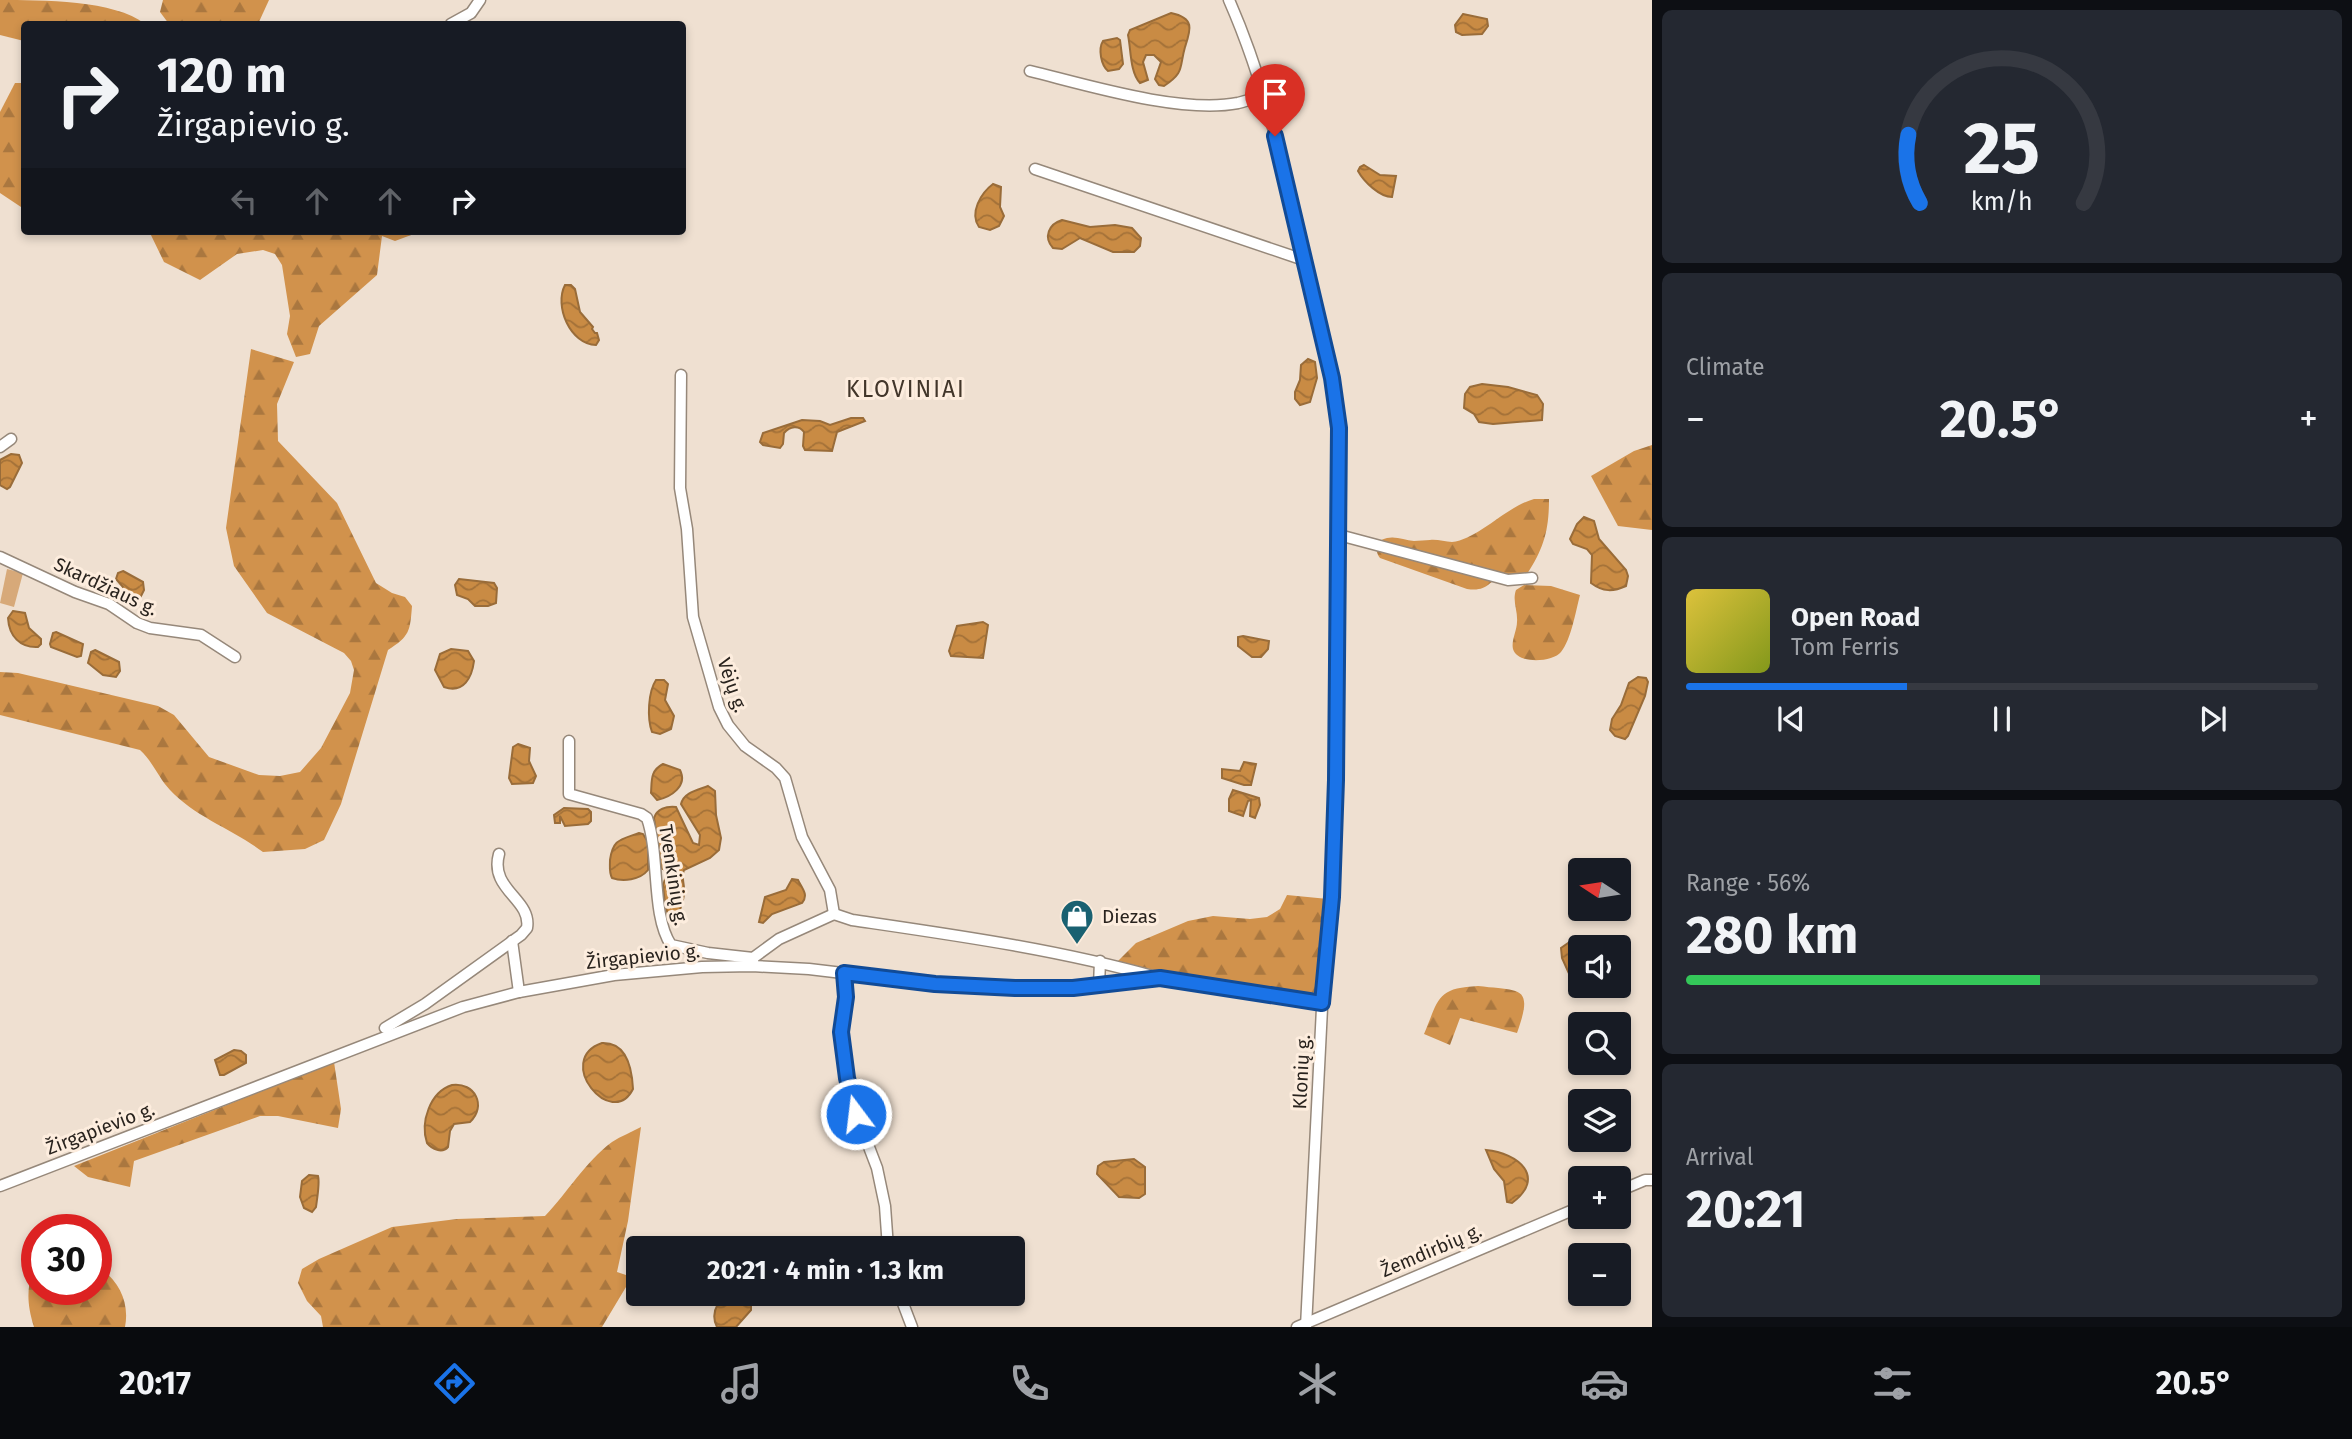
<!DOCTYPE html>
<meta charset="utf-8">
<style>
:root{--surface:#171b24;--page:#242831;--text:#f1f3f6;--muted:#9ea1a6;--line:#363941;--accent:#1a73e8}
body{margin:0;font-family:"Fira Sans",sans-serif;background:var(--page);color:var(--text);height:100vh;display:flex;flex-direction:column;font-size:26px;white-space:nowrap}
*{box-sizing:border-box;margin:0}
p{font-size:23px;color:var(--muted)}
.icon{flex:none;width:38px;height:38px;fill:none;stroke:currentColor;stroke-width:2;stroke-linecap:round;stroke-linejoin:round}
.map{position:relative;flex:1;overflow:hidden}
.panel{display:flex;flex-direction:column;gap:10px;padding:10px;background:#0d0f14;width:700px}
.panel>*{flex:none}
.banner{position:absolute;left:21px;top:21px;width:665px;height:214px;border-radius:7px;box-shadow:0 4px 10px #0003;background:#171b24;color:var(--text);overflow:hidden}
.needle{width:46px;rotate:282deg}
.buttons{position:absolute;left:1568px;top:858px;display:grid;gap:14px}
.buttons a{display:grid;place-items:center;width:63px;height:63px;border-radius:7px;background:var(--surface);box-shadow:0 4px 10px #0003;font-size:35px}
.speed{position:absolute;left:21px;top:1214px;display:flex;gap:14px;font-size:35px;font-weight:700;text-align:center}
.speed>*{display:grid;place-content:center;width:91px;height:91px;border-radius:50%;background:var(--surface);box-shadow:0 4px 10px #0003;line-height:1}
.speed .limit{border:10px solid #d22;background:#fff;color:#111}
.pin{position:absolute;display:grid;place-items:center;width:60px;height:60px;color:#fff;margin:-72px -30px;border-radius:50% 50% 50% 0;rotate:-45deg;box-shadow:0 0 7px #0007}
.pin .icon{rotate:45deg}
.me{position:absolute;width:77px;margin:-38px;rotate:345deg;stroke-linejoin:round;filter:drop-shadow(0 0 5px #0008)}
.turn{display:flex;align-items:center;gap:24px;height:147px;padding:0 21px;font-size:32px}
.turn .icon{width:91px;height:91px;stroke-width:2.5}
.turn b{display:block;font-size:49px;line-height:60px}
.lanes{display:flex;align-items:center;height:66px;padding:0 21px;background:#0003;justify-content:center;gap:35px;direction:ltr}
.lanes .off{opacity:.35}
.big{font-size:52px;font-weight:700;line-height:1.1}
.panel .widget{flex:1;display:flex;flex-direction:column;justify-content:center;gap:10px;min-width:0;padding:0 24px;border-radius:10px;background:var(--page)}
.panel .dial{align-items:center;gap:0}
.dial svg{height:182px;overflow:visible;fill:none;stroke:var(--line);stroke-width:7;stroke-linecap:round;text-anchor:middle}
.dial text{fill:var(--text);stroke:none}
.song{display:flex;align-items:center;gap:21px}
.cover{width:84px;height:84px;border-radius:10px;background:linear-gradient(135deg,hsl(50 70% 55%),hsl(70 70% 35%))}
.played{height:7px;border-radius:4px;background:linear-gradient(90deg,var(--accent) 35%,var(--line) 35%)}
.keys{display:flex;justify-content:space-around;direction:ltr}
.heat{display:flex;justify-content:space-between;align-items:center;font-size:38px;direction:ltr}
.charge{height:10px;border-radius:5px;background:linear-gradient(90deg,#34c759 56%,var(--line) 0)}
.trip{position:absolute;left:626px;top:1236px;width:399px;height:70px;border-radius:7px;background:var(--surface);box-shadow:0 4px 10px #0003;font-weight:700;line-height:70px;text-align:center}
.tab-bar{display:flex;height:112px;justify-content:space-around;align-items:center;background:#090b0e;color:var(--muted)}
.tab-bar .icon{width:49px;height:49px}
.tab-bar .selected{color:var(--accent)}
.tab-bar b{font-size:32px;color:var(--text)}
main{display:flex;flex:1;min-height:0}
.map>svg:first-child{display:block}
.forest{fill:url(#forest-firs)}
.garden{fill:#d7a979}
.water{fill:url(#water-waves);stroke:#996c39;stroke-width:2}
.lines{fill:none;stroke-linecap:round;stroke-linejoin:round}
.minor-casing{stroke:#96887a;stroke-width:13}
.minor{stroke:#fff;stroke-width:10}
.route-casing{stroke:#114b97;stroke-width:18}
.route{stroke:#1a73e8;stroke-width:12}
.labels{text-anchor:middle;stroke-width:6;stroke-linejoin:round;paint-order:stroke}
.street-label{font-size:19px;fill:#29231e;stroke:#fdedde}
.poi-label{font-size:19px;fill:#29231e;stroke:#fdedde;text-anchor:start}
.quarter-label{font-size:23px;letter-spacing:2px;fill:#42362a;stroke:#fdedde}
</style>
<main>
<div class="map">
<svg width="1652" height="1327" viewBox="0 0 1652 1327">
<defs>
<pattern id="forest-firs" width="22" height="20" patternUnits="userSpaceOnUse" patternTransform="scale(1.75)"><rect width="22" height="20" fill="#d1924c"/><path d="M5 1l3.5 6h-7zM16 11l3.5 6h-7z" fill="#aa773f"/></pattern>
<pattern id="water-waves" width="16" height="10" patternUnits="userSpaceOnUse" patternTransform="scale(1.75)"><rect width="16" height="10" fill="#c98b44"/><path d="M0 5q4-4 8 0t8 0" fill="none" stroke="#a37138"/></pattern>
</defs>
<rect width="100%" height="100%" fill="#efe0d1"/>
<g class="forest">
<path d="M0 0C42 0 115 0 145 24H24V41L0 35Z"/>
<polygon points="163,0 269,0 258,24 169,24 160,12"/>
<polygon points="15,83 24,83 24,209 0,193 0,112"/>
<polygon points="149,231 422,231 395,241 382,236 377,275 319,326 310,354 296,357 287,334 290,316 282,265 275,254 263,250 237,254 200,280 164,262"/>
<path d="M251 349 294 362 277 404 278 441 337 503 376 583 392 593 405 597 412 606C410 631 410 636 388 650L341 804 324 840 305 849 263 852C234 830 195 817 170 790 158 777 153 762 140 750L0 715V672L18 673 158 706 174 715 209 757 259 775 280 776 300 772 321 748 350 693 354 670 351 661 344 653 267 613 234 566 226 528Z"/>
<polygon points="1652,445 1652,530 1618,526 1591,476 1634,451"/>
<path d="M1534 499H1549C1549 530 1544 548 1527 574 1520 574 1510 574 1503 576 1487 581 1489 592 1467 589L1380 558C1374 551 1376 540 1387 538 1396 536 1405 540 1414 541 1419 541 1425 540 1430 540 1437 539 1445 542 1452 542 1479 539 1505 507 1534 499Z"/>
<path d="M1524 585 1551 586 1580 595C1576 610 1571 640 1561 652 1553 662 1518 665 1513 649 1511 641 1517 630 1517 622 1518 611 1512 601 1516 590Z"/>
<polygon points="1287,895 1328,899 1317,995 1308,997 1182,977 1118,961 1136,943 1188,921 1213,916 1250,919 1267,917 1280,909"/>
<path d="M1478 986C1521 991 1534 985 1517 1033L1460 1018 1450 1045 1424 1034C1439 999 1436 988 1478 986Z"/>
<polygon points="334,1062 341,1109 338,1128 278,1116 260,1116 134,1161 130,1187 88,1177 74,1166"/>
<path d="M641 1127 628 1221 617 1272 632 1277 602 1327H323L321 1316 307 1301 298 1283 302 1269 319 1259 392 1227 457 1219 545 1216C568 1192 585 1162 612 1142 621 1136 632 1132 641 1127Z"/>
<path d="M37 1252V1290H96V1265C118 1279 130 1301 125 1327H34C24 1295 29 1283 37 1252Z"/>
</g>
<polygon class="garden" points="7,569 23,573 14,607 0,603"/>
<g class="water">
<path d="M1171 13C1195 18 1191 29 1185 47 1179 68 1185 72 1164 86L1159 85 1155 79 1161 62 1154 55H1146L1143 62 1148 80 1140 83C1130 73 1131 49 1128 35L1130 30Z"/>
<polygon points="1463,14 1487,19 1488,26 1482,34 1462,35 1456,32 1455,25"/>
<path d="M1117 38 1120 40 1123 64 1119 69 1108 71C1101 65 1098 49 1103 41Z"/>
<path d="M1364 165 1380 175 1396 176 1392 197C1380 197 1364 182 1358 171L1360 167Z"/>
<path d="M993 184 1001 187 1000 207 1004 216 999 226 990 230 979 227C969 213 981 193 993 184Z"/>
<path d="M1062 220 1090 227 1115 225 1132 228 1141 238 1140 246 1134 252H1113L1080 238 1062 249 1053 248C1043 237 1049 224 1062 220Z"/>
<path d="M565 285H571L575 289 580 312 593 327 592 329 595 333H597L599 340 596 345C570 344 554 306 565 285Z"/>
<polygon points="1308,359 1315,362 1317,378 1310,402 1300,405 1295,399 1295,392 1300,380 1301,365"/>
<polygon points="1482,384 1508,387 1537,395 1543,404 1542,420 1493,424 1479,422 1474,414 1464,408 1465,394 1470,387"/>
<path d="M851 418H863L865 421 837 432 832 451 805 450 803 446 804 432C799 425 790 426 784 433L783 444 780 448 763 445 760 442 763 433 802 420 820 421 830 425Z"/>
<polygon points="11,454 19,455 22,463 10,487 7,489 0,485 0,460"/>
<path d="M1584 517 1594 521 1599 539 1626 570 1628 576 1626 586C1613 592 1603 592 1591 583L1592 555 1587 549 1573 544 1570 539 1577 524Z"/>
<polygon points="123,571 143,582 144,590 138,602 131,602 125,597 123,587 116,579 118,573"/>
<polygon points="459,579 494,583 497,588 496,603 488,606 475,606 468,599 457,595 455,585"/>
<path d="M13 611 25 613 29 628 41 639V644L38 647C20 648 9 636 8 618Z"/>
<polygon points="983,622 988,625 983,658 951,656 949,651 957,626"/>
<polygon points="56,632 83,644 81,656 77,657 51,647 50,644 53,633"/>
<polygon points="1243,636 1269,641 1268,649 1261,657 1252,657 1238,646 1238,637"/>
<path d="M451 649 468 651 474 661C472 677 464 694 444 687L435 670 440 654Z"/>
<polygon points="95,650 119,662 120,671 116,677 103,675 88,663 91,652"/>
<polygon points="1638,677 1646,678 1648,682 1645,696 1628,736 1625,739 1615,736 1610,730 1612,719 1621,705 1629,683"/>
<path d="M656 680H664L668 684 665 700 674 716 671 729 660 734 652 732C647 718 648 692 656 680Z"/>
<polygon points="518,744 530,748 529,761 536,776 533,783 512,784 509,778 513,747"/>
<polygon points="1244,762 1256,764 1251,785 1244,785 1222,778 1222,769 1240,771"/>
<path d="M663 764 680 770C688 786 671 797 657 800L651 793C652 780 650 771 663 764Z"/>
<path d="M708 786 715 791 716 815 721 838 719 850 710 858 684 870C681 878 684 881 684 889 685 898 681 907 678 915L671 916 668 914 665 905 663 885 670 865 665 845 668 867 665 870 661 868 654 818C657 809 666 806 676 807L693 843 699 845 700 835 681 804C684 792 698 790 708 786Z"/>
<polygon points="1233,790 1259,798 1260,805 1255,818 1250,816 1251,800 1248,801 1243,816 1229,811 1229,799"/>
<polygon points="564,808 588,809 591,812 591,821 588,824 565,826 560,816 560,823 555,823 554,815"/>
<path d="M639 833 643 834 648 842V870C640 880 623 882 612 878 609 872 610 868 610 860 613 839 620 840 639 833Z"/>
<path d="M792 879 798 880C802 888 809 895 802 903L772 914 763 923 759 922 765 897 786 890Z"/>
<polygon points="1571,941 1609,947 1580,947 1580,971 1575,978 1571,978 1562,958 1561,948"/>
<path d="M602 1043C627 1042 632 1068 633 1089 612 1131 553 1060 602 1043Z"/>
<polygon points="234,1050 241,1051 246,1055 246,1063 224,1075 220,1075 215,1060"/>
<path d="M452 1085C475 1082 487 1106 470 1122L454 1124 450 1131 448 1147C442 1154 432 1149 427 1143 420 1122 430 1092 452 1085Z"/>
<path d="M1486 1150C1518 1153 1547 1177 1512 1203L1507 1202 1504 1181 1494 1169Z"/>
<polygon points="1134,1159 1145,1167 1145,1194 1139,1198 1119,1197 1097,1174 1098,1166 1104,1162"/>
<path d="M309 1175 318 1176C320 1182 317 1199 316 1207L312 1212 304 1208 300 1197 302 1181Z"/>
<path d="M728 1293H744L751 1303V1310L736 1327H717C710 1313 717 1302 728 1293Z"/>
</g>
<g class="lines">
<defs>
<g id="minor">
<path d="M1229 0C1266 84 1285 172 1304 261 1316 317 1331 371 1339 428L1337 732 1332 897 1322 1008 1306 1327"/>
<polyline points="451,24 471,13 480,0"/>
<path d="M1030 71C1087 85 1181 114 1238 103 1247 101 1256 97 1264 94"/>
<polyline points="1035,169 1304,260"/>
<polyline points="681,375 680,488 687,529 693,617 719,707 728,725 745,746 776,768 785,778 802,837 830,890 834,914"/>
<polyline points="0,447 11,439"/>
<polyline points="1339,535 1508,580 1532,578"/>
<polyline points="0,557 75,592 109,604 137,623 150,628 201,635 235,657"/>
<path d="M569 741V794L641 814 647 818C660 855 651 915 671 945L708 953 753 958"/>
<path d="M834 914 852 920C954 935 1056 949 1156 977"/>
<polyline points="512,941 519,992"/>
<polyline points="753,963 753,958 779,939 834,914"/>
<polyline points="844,973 846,997 841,1032 847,1078 856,1113 877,1168 885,1206 888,1248"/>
<polyline points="1099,986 1100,961"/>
<path d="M385 1028 425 1004 521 935 527 928C532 899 489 890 499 854"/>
<polyline points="0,1186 463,1007 519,992 614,975 702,967 752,966 809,969 935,984 1015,988 1073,988 1160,978 1322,1003"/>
<polyline points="1619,1191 1645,1180 1652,1180"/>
<polyline points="899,1293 912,1327"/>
<polyline points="1297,1327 1580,1207"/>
</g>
</defs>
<use href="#minor" class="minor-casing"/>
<use href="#minor" class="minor"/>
</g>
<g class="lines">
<defs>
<polyline id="route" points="856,1114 847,1078 841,1032 846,997 844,973 935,984 1015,988 1073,988 1160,978 1322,1003 1332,897 1336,780 1339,428 1332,378 1275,136"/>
</defs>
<use href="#route" class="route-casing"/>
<use href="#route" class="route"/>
</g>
<defs>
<symbol id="shop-pin" viewBox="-11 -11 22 30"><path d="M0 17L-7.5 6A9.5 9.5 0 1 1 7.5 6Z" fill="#1a6171" stroke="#fdedde"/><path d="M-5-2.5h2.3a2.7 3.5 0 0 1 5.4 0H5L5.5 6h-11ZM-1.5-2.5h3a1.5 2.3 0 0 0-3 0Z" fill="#fff"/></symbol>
</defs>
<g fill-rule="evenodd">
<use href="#shop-pin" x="1058" y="897" width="38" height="52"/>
</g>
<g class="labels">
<g class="street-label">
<text transform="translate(106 586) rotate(25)" y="7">Skardžiaus g.</text>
<text transform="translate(733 685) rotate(71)" y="7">Vėjų g.</text>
<text transform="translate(674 875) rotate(81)" y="7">Tvenkinių g.</text>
<text transform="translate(643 956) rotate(-6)" y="7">Žirgapievio g.</text>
<text transform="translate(1301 1072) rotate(-87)" y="7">Klonių g.</text>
<text transform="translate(100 1128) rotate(-21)" y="7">Žirgapievio g.</text>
<text transform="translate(1431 1250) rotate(-23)" y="7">Žemdirbių g.</text>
</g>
<g class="poi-label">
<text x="1102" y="923">Diezas</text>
</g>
<g class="quarter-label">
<text x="906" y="397">KLOVINIAI</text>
</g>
</g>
</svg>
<div class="buttons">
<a><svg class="needle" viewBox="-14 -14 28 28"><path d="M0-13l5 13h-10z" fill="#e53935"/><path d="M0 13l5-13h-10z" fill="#9ea1a6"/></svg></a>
<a><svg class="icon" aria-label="sound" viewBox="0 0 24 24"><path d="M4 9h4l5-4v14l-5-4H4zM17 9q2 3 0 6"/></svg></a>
<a><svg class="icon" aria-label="search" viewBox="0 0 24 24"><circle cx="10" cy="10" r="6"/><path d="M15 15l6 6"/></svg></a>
<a><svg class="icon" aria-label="layers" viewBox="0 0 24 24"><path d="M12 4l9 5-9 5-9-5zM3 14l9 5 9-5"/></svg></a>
<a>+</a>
<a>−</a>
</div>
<div class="speed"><div class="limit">30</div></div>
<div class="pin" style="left:1275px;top:136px;background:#d93025"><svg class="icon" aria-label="arrive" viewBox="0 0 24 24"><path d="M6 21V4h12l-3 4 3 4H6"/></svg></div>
<svg class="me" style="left:856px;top:1114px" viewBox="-20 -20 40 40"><circle r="17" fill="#1a73e8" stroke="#fff" stroke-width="3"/><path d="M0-11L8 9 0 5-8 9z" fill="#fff"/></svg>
<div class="trip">20:21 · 4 min · 1.3 km</div>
<div class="banner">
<div class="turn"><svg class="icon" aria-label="right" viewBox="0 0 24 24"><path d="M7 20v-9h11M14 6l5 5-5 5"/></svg><div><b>120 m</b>Žirgapievio g.</div></div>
<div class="lanes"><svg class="icon off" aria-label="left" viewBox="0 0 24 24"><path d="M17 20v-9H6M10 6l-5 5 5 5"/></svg><svg class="icon off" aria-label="ahead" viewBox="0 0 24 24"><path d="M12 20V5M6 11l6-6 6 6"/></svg><svg class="icon off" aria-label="ahead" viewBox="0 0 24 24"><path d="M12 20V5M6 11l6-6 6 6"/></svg><svg class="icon" aria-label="right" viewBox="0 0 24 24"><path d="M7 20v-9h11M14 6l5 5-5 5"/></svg></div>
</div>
</div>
<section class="panel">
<div class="widget dial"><svg viewBox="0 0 100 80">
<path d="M14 69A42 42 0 1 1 86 69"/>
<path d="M14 69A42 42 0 0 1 9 39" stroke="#1a73e8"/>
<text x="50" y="56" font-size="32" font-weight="700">25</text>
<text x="50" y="72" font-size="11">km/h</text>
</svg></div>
<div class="widget"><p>Climate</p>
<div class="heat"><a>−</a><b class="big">20.5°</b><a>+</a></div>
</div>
<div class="widget">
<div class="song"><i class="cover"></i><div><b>Open Road</b><p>Tom Ferris</p></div></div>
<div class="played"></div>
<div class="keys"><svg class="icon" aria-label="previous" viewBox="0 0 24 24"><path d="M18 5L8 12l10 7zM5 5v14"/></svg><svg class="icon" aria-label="pause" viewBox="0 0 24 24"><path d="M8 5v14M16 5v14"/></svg><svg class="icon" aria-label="next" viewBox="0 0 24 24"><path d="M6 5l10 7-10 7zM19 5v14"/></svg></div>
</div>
<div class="widget"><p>Range · 56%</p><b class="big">280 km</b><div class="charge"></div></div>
<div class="widget"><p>Arrival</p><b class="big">20:21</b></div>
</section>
</main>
<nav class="tab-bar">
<b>20:17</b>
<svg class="icon selected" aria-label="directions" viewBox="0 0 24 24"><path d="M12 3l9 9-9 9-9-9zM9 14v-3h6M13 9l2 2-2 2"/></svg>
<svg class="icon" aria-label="music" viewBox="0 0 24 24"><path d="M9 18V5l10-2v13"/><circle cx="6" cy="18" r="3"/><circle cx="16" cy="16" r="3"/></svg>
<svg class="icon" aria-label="phone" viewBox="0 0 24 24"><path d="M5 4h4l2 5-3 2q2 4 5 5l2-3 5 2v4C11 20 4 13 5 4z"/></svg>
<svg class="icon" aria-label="climate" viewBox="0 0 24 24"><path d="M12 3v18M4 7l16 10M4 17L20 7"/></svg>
<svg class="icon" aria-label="car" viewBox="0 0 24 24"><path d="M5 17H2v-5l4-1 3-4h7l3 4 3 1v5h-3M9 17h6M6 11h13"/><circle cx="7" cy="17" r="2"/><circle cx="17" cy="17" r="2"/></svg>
<svg class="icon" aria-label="filters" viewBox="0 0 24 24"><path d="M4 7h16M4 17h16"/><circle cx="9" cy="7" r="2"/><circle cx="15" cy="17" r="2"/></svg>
<b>20.5°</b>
</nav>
